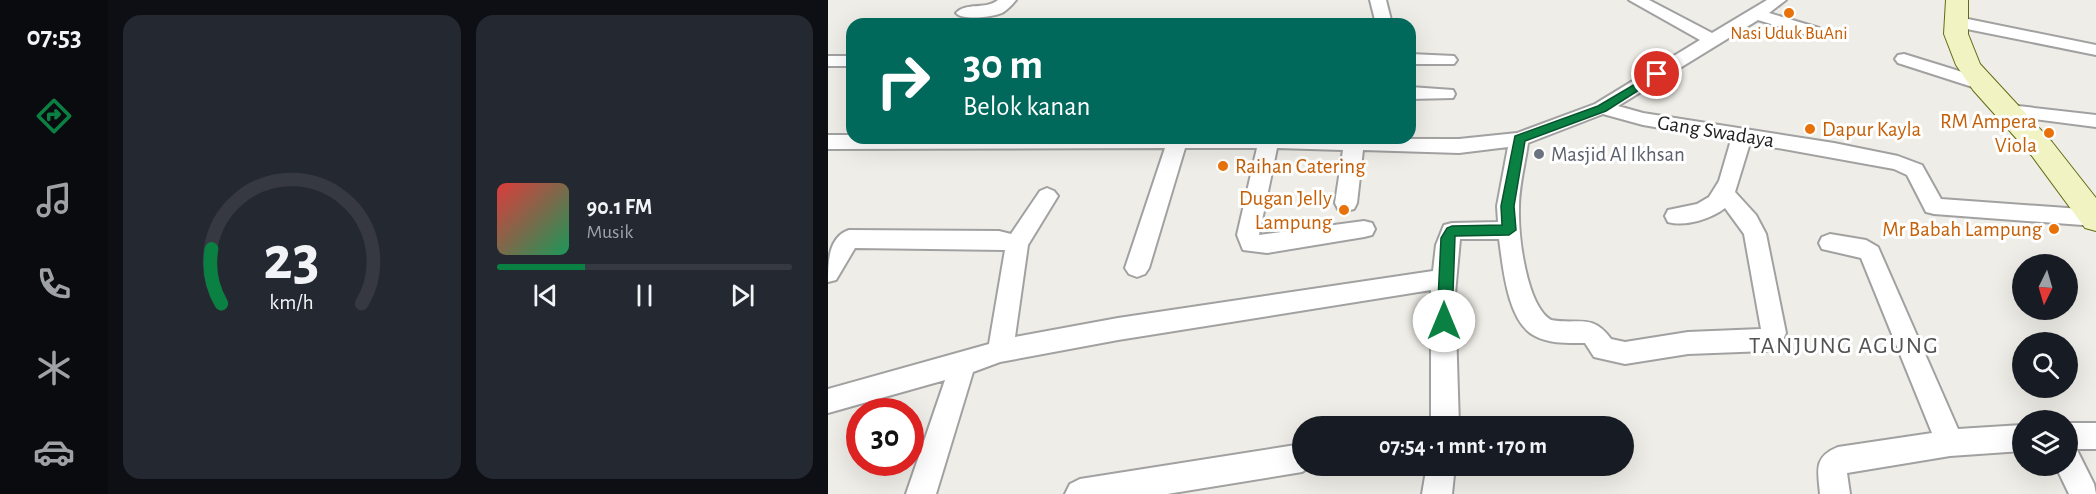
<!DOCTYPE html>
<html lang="id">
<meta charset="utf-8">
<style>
:root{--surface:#171b24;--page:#242831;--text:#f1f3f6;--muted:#9ea1a6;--line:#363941;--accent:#0b8043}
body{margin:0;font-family:"Alegreya Sans",sans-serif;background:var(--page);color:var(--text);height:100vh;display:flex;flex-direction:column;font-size:22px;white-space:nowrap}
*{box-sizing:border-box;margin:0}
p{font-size:20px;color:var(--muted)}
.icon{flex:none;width:33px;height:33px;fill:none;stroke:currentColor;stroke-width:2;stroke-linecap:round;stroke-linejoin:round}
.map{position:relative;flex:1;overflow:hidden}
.panel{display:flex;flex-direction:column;gap:15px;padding:15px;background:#0d0f14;width:720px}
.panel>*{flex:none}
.guide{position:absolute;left:18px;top:18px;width:570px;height:126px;border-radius:18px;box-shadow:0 6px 24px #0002;background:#00695c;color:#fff;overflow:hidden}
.needle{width:39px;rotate:185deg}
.controls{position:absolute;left:1184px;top:254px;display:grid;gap:12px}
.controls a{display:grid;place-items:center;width:66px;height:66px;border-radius:50%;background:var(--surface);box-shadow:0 6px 24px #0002;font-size:30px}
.speed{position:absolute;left:18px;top:398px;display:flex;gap:12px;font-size:30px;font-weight:700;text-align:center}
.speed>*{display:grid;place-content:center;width:78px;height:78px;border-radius:50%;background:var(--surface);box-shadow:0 6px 24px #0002;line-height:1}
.speed .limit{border:9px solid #d22;background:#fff;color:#111}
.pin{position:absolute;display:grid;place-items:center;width:51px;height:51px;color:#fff;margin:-26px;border:3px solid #fff;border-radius:50%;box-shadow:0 2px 6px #0007}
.me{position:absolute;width:66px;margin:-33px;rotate:0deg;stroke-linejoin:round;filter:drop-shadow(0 0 4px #0008)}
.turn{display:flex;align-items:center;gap:21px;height:126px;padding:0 18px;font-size:27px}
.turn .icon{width:78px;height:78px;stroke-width:2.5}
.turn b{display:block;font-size:42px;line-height:51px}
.panel .tile{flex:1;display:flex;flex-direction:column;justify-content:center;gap:9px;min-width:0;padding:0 21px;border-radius:18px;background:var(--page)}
.panel .dial{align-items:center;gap:0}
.dial svg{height:156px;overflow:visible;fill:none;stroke:var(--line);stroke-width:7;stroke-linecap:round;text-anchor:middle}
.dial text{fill:var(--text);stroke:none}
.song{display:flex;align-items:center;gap:18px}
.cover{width:72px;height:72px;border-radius:9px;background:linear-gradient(135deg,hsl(0 70% 55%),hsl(150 70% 35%))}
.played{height:6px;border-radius:3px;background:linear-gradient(90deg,var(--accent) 30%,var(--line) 30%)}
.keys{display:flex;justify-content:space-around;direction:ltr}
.panel .tiles{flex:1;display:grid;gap:15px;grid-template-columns:repeat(2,1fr)}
.trip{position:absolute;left:464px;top:416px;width:342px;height:60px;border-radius:30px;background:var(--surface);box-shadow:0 6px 24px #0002;font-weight:700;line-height:60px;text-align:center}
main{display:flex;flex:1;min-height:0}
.tab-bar{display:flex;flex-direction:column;width:108px;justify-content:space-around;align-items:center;background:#090b0e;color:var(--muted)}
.tab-bar .icon{width:42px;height:42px}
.tab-bar .selected{color:var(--accent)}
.tab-bar b{font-size:27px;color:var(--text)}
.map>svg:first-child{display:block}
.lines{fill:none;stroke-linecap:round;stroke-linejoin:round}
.street-casing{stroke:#a1a1a1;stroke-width:4}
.secondary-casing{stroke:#636c12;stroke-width:2}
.street{fill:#fff;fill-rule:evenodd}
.secondary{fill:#f1f3c2;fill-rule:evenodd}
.route{fill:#0b8043;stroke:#07532c;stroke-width:1.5}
.food-dot{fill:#e8710a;stroke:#fff;stroke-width:2}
.worship-dot{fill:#6b7280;stroke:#fff;stroke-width:2}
.labels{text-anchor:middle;stroke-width:6;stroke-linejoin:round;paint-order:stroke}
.far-food-label{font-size:18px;fill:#c56008;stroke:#fff}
.food-label{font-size:21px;fill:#c56008;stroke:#fff;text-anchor:end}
.street-label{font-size:21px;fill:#202020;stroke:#fff}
.worship-label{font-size:21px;fill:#5b616d;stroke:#fff;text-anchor:start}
.quarter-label{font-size:24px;letter-spacing:1.5px;fill:#535353;stroke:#fff}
</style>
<main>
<nav class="tab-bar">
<b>07:53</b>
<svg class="icon selected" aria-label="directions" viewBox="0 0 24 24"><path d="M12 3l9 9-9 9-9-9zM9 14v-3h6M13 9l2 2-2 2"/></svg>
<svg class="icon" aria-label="music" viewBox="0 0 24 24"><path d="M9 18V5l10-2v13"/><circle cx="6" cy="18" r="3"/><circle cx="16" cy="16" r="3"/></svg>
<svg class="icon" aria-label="phone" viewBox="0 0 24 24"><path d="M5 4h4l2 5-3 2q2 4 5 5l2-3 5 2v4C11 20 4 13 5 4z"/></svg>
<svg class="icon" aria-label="climate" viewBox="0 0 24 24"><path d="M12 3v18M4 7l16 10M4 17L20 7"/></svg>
<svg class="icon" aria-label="car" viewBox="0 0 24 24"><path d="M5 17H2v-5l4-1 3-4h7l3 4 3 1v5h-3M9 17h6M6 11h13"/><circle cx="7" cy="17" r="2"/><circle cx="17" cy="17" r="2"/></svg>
</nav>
<section class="panel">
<div class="tiles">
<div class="tile dial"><svg viewBox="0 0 100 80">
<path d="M14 69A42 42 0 1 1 86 69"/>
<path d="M14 69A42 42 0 0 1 9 41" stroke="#0b8043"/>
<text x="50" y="56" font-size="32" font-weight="700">23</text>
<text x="50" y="72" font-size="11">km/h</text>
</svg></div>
<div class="tile">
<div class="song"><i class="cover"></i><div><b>90.1 FM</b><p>Musik</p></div></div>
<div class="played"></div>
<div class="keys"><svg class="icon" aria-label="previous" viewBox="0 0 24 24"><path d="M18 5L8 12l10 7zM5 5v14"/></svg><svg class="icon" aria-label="pause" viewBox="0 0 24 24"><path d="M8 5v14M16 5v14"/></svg><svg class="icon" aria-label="next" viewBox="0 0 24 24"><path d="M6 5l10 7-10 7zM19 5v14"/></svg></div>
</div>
</div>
</section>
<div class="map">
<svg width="1268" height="494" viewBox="0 0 1268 494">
<rect width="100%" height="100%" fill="#efede7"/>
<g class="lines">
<defs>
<g id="street">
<path d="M170 0H188C184 5 179 10 174 13 164 17 135 21 128 13 138 2 158 10 170 0Z"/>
<polygon points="542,0 558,0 564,24 548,24"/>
<path d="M801 0H821L884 33 939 0H958L941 13 991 28 993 32 985 37 930 20 790 106 815 113 1006 143 1070 156 1094 165 1113 199 1267 210 1268 226 1106 214 1098 212 1079 175 1066 169 922 143 907 192 928 215 938 234 958 333C954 343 948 347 938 351L860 354 797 364 766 357 757 343C740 343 722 344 707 336 679 322 675 266 671 239H632L627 294 631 426H603V290L290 340 172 362 145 372 108 494H78L117 380 0 413V389L161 344 177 250 27 248 8 280 0 282C0 263 0 237 21 230L171 231 183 234 212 191 219 188 226 191 230 196 200 245 187 337 290 318 605 271 608 245 616 225 624 223 670 222 669 206 680 147 631 153 535 150 529 203 526 209 518 211 510 209 507 203 515 150 449 148 431 235 536 221 544 223 547 229 544 235 536 237 439 253 415 250 409 235 429 148H357L321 268 317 274 309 277 301 274 297 268 337 148 0 149V135H24V138L631 139 689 133 767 104 872 40ZM775 114 815 125 903 140 891 181 881 197 869 204 840 210 837 216 840 222C857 227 883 219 897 208L916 234 933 329 860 332 797 342 783 339C764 313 751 325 723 320 698 305 690 235 691 207 691 186 697 164 700 143Z"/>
<polygon points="1130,17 1268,45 1268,55 1124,26 1122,22 1124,18"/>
<polygon points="582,54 626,56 629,60 626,64 582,64"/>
<polygon points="1076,54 1160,80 1163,84 1160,88 1154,90 1070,63 1067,59 1070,55"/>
<rect x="0" y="56" width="24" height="10"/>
<polygon points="582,87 625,90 627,94 625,98 582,99"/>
<polygon points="1181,105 1268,115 1268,127 1174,115 1172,111 1174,107"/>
<path d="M1002 234 1038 240 1050 247 1130 429 1194 425V451L1122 456 1019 473 1022 494H992C990 471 985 457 1010 447L1104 433 1033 258 994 249 991 243 994 237Z"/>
<polygon points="1239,423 1268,423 1268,449 1246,449 1249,450 1266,484 1268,494 1241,494 1227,465 1239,465"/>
<polygon points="474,444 474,465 485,465 474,472 339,494 237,494 242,484 252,479"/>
<polygon points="599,465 627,465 624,494 594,494"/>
</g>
<polygon id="secondary" points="1118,0 1140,0 1140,34 1152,64 1224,142 1268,198 1268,231 1257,228 1204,156 1145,90 1128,65 1116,34"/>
</defs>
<use href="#street" class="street-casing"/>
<use href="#secondary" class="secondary-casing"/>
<use href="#street" class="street"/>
<use href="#secondary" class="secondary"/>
</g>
<polygon class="route" points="829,71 834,74 833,76 778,111 697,141 686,206 688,230 681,235 627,236 624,321 621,326 616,327 611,326 609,321 613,238 619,228 624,226 674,225 673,206 687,136 770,106"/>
<g class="food-dot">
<circle cx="961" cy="13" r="6"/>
<circle cx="982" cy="129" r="6"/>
<circle cx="1221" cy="133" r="6"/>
<circle cx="395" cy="166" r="6"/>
<circle cx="516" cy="210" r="6"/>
<circle cx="1226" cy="229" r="6"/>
</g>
<circle class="worship-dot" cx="711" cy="154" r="6"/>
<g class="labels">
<g class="far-food-label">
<text x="961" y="39">Nasi Uduk BuAni</text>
</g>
<g class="food-label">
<text x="1209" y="128">RM Ampera<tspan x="1209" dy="24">Viola</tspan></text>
<text x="994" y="136" text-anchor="start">Dapur Kayla</text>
<text x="407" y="173" text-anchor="start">Raihan Catering</text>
<text x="504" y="205">Dugan Jelly<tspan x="504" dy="24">Lampung</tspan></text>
<text x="1214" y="236">Mr Babah Lampung</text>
</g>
<g class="street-label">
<text transform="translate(888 131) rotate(9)" y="7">Gang Swadaya</text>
</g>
<g class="worship-label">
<text x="723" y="161">Masjid Al Ikhsan</text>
</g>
<g class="quarter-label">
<text x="1016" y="353">TANJUNG AGUNG</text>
</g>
</g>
</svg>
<div class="controls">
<a><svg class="needle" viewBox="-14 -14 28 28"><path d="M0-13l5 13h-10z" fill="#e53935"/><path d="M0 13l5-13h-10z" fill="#9ea1a6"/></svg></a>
<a><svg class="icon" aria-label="search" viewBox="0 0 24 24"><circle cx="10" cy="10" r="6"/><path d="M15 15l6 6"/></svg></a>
<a><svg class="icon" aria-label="layers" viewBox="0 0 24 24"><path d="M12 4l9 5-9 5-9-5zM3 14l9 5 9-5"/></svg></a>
</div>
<div class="speed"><div class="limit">30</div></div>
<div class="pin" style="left:829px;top:74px;background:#d93025"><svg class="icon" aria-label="arrive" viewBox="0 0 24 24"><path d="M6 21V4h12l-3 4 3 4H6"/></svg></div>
<svg class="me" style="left:616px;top:321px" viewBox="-20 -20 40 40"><circle r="19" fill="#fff"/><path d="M0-13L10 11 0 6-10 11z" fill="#0b8043"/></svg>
<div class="trip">07:54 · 1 mnt · 170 m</div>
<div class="guide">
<div class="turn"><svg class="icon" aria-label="right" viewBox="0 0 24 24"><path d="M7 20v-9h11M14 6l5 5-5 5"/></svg><div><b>30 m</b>Belok kanan</div></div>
</div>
</div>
</main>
